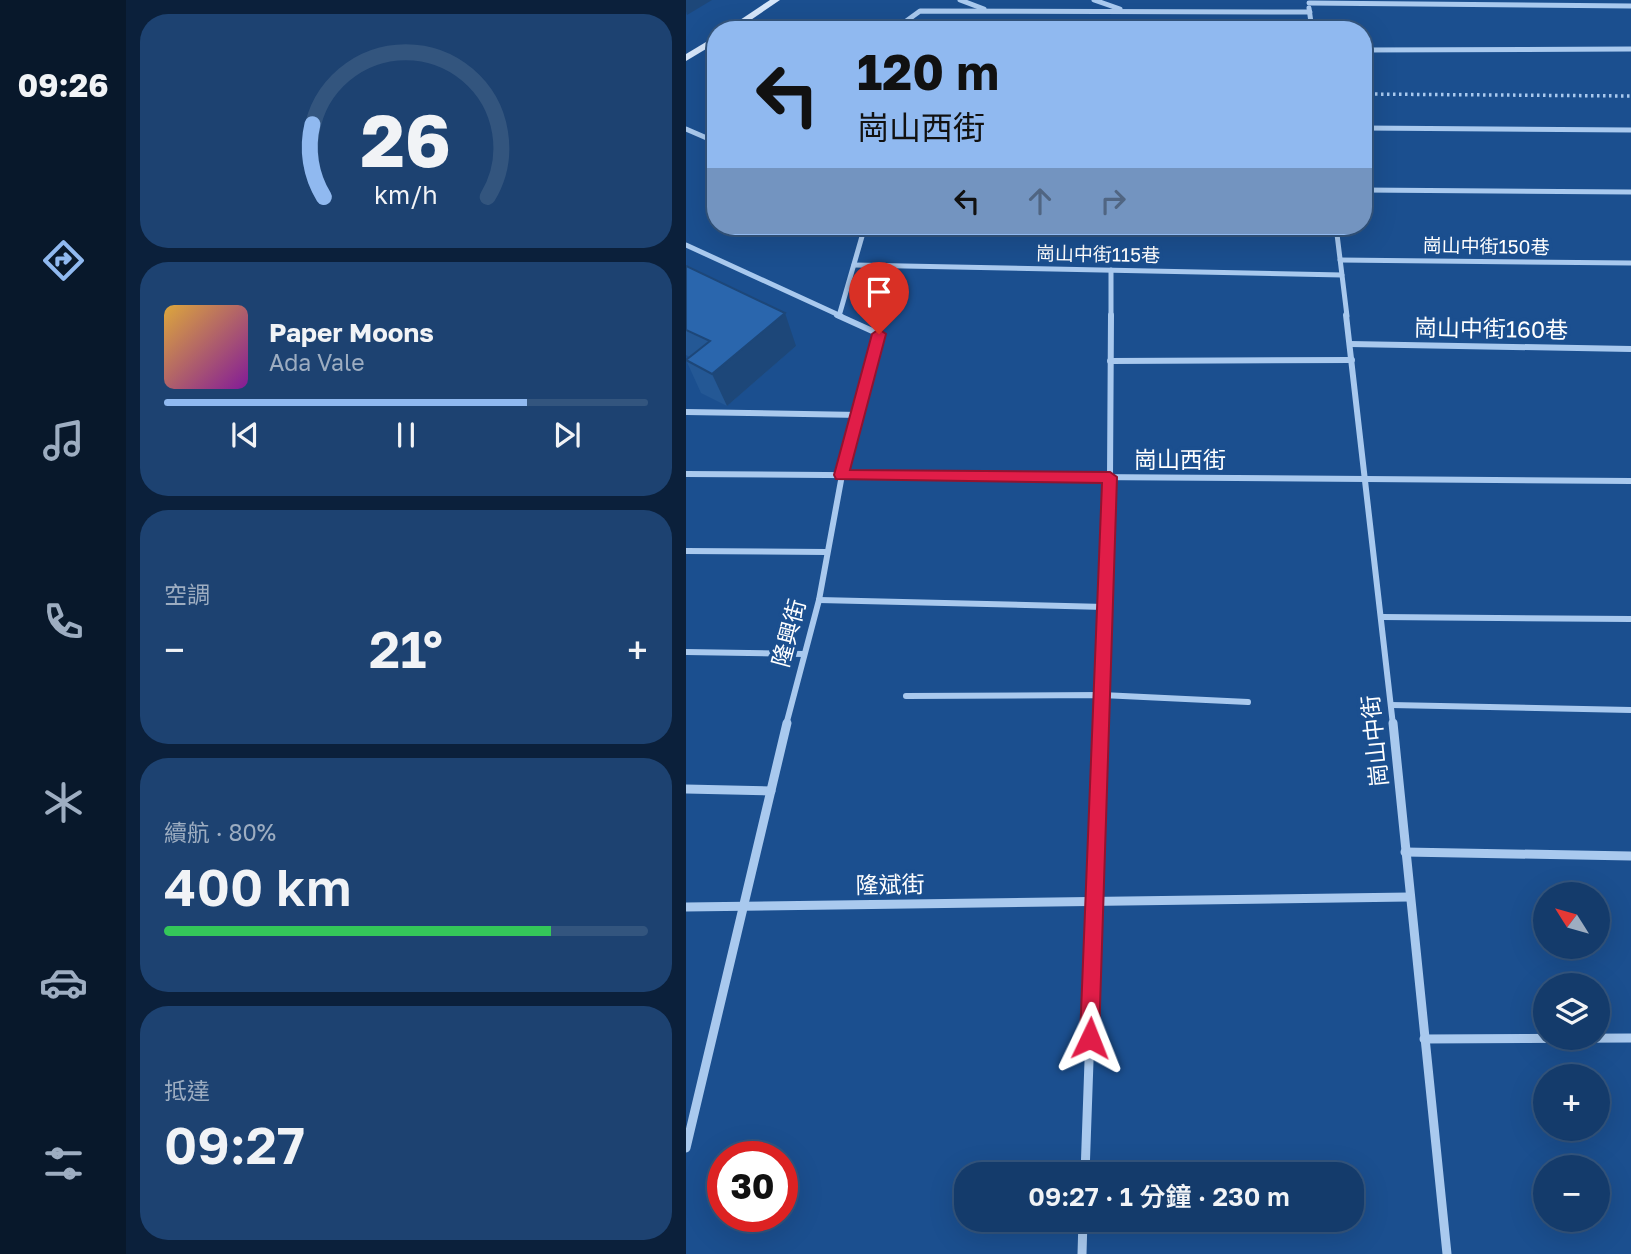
<!DOCTYPE html>
<html lang="zh-TW">
<meta charset="utf-8">
<style>
:root{--surface:#143b6b;--page:#1d4271;--text:#f1f3f6;--muted:#9dadc1;--line:#33557e;--accent:#90b9f0}
body{margin:0;font-family:"Golos Text","Noto Sans TC",sans-serif;background:var(--page);color:var(--text);height:100vh;display:flex;flex-direction:column;font-size:26px;white-space:nowrap}
*{box-sizing:border-box;margin:0}
p{font-size:23px;color:var(--muted)}
.icon{flex:none;width:38px;height:38px;fill:none;stroke:currentColor;stroke-width:2;stroke-linecap:round;stroke-linejoin:round}
.map{position:relative;flex:1;overflow:hidden}
.panel{display:flex;flex-direction:column;gap:14px;padding:14px;background:#0b203b;width:560px}
.panel>*{flex:none}
.top-card{position:absolute;left:21px;top:21px;width:665px;height:214px;border-radius:28px;box-shadow:0 7px 28px #0002,0 0 0 2px var(--line);background:#90b9f0;color:#111;overflow:hidden}
.needle{width:46px;rotate:307deg}
.tools{position:absolute;left:847px;top:882px;display:grid;gap:14px}
.tools a{display:grid;place-items:center;width:77px;height:77px;border-radius:50%;background:var(--surface);box-shadow:0 7px 28px #0002,0 0 0 2px var(--line);font-size:35px}
.speed{position:absolute;left:21px;top:1141px;display:flex;gap:14px;font-size:35px;font-weight:700;text-align:center}
.speed>*{display:grid;place-content:center;width:91px;height:91px;border-radius:50%;background:var(--surface);box-shadow:0 7px 28px #0002,0 0 0 2px var(--line);line-height:1}
.speed .limit{border:10px solid #d22;background:#fff;color:#111}
.pin{position:absolute;display:grid;place-items:center;width:60px;height:60px;color:#fff;margin:-72px -30px;border-radius:50% 50% 50% 0;rotate:-45deg;box-shadow:0 0 7px #0007}
.pin .icon{rotate:45deg}
.me{position:absolute;width:77px;margin:-38px;rotate:2deg;stroke-linejoin:round;filter:drop-shadow(0 0 5px #0008)}
.turn{display:flex;align-items:center;gap:24px;height:147px;padding:0 35px;font-size:32px}
.turn .icon{width:91px;height:91px;stroke-width:2.5}
.turn b{display:block;font-size:49px;line-height:60px}
.lanes{display:flex;align-items:center;height:66px;padding:0 35px;background:#0003;justify-content:center;gap:35px;direction:ltr}
.lanes .off{opacity:.35}
.big{font-size:52px;font-weight:600;line-height:1.1}
.panel .card{flex:1;display:flex;flex-direction:column;justify-content:center;gap:10px;min-width:0;padding:0 24px;border-radius:28px;background:var(--page)}
.panel .dial{align-items:center;gap:0}
.dial svg{height:182px;overflow:visible;fill:none;stroke:var(--line);stroke-width:7;stroke-linecap:round;text-anchor:middle}
.dial text{fill:var(--text);stroke:none}
.song{display:flex;align-items:center;gap:21px}
.cover{width:84px;height:84px;border-radius:10px;background:linear-gradient(135deg,hsl(40 70% 55%),hsl(290 70% 35%))}
.played{height:7px;border-radius:4px;background:linear-gradient(90deg,var(--accent) 75%,var(--line) 75%)}
.keys{display:flex;justify-content:space-around;direction:ltr}
.heat{display:flex;justify-content:space-between;align-items:center;font-size:38px;direction:ltr}
.charge{height:10px;border-radius:5px;background:linear-gradient(90deg,#34c759 80%,var(--line) 0)}
.trip{position:absolute;left:268px;top:1162px;width:410px;height:70px;border-radius:28px;background:var(--surface);box-shadow:0 7px 28px #0002,0 0 0 2px var(--line);font-weight:600;line-height:70px;text-align:center}
main{display:flex;flex:1;min-height:0}
.menu{display:flex;flex-direction:column;width:126px;justify-content:space-around;align-items:center;background:#08182b;color:var(--muted)}
.menu .icon{width:49px;height:49px}
.menu .active{color:var(--accent)}
.menu b{font-size:32px;color:var(--text)}
.map>svg:first-child{display:block}
.lines{fill:none;stroke-linecap:round;stroke-linejoin:round}
.path{stroke:#a9c9ee;stroke-width:3.5;stroke-dasharray:2.5 3.5;stroke-linecap:butt}
.street-far2{stroke:#a9c9ee;stroke-width:5}
.street-far1{stroke:#a9c9ee;stroke-width:6}
.street{stroke:#a9c9ee;stroke-width:9}
.secondary{fill:#d6e6fa;fill-rule:evenodd}
.wall{fill:#245895}
.shaded-wall{fill:#1d4779}
.building{fill:#2a66ad;stroke:#1d4779;stroke-width:2}
.route{fill:#e11d48;stroke:#92132f;stroke-width:2}
.labels{text-anchor:middle;stroke-width:7;stroke-linejoin:round;paint-order:stroke}
.far-street-label{font-size:19px;fill:#fff;stroke:#1b4f8f}
.street-label{font-size:23px;fill:#fff;stroke:#1b4f8f}
</style>
<main>
<nav class="menu">
<b>09:26</b>
<svg class="icon active" aria-label="directions" viewBox="0 0 24 24"><path d="M12 3l9 9-9 9-9-9zM9 14v-3h6M13 9l2 2-2 2"/></svg>
<svg class="icon" aria-label="music" viewBox="0 0 24 24"><path d="M9 18V5l10-2v13"/><circle cx="6" cy="18" r="3"/><circle cx="16" cy="16" r="3"/></svg>
<svg class="icon" aria-label="phone" viewBox="0 0 24 24"><path d="M5 4h4l2 5-3 2q2 4 5 5l2-3 5 2v4C11 20 4 13 5 4z"/></svg>
<svg class="icon" aria-label="climate" viewBox="0 0 24 24"><path d="M12 3v18M4 7l16 10M4 17L20 7"/></svg>
<svg class="icon" aria-label="car" viewBox="0 0 24 24"><path d="M5 17H2v-5l4-1 3-4h7l3 4 3 1v5h-3M9 17h6M6 11h13"/><circle cx="7" cy="17" r="2"/><circle cx="17" cy="17" r="2"/></svg>
<svg class="icon" aria-label="filters" viewBox="0 0 24 24"><path d="M4 7h16M4 17h16"/><circle cx="9" cy="7" r="2"/><circle cx="15" cy="17" r="2"/></svg>
</nav>
<section class="panel">
<div class="card dial"><svg viewBox="0 0 100 80">
<path d="M14 69A42 42 0 1 1 86 69"/>
<path d="M14 69A42 42 0 0 1 9 37" stroke="#90b9f0"/>
<text x="50" y="56" font-size="32" font-weight="700">26</text>
<text x="50" y="72" font-size="11">km/h</text>
</svg></div>
<div class="card">
<div class="song"><i class="cover"></i><div><b>Paper Moons</b><p>Ada Vale</p></div></div>
<div class="played"></div>
<div class="keys"><svg class="icon" aria-label="previous" viewBox="0 0 24 24"><path d="M18 5L8 12l10 7zM5 5v14"/></svg><svg class="icon" aria-label="pause" viewBox="0 0 24 24"><path d="M8 5v14M16 5v14"/></svg><svg class="icon" aria-label="next" viewBox="0 0 24 24"><path d="M6 5l10 7-10 7zM19 5v14"/></svg></div>
</div>
<div class="card"><p>空調</p>
<div class="heat"><a>−</a><b class="big">21°</b><a>+</a></div>
</div>
<div class="card"><p>續航 · 80%</p><b class="big">400 km</b><div class="charge"></div></div>
<div class="card"><p>抵達</p><b class="big">09:27</b></div>
</section>
<div class="map">
<svg width="945" height="1254" viewBox="0 0 945 1254">
<rect width="100%" height="100%" fill="#1b4f8f"/>
<g class="lines">
<polyline class="path" points="677,94 945,96"/>
<g class="street-far2">
<polyline points="274,0 298,9"/>
<polyline points="408,0 434,9"/>
<polyline points="623,3 945,6"/>
<polyline points="623,8 626,30"/>
<polyline points="208,30 234,11 624,12"/>
<polyline points="677,50 945,49"/>
<polyline points="677,128 945,130"/>
<polyline points="0,129 30,142"/>
<polyline points="677,190 945,192"/>
<polyline points="650,226 661,316"/>
<polyline points="0,245 155,316"/>
<polyline points="654,260 945,263"/>
<polyline points="168,265 656,275"/>
<polyline points="153,316 179,226"/>
<polyline points="425,316 425,270"/>
</g>
<g class="street-far1">
<polyline points="660,315 707,725"/>
<polyline points="664,344 945,349"/>
<polyline points="424,361 666,360"/>
<polyline points="0,412 174,415"/>
<polyline points="0,474 945,481"/>
<polyline points="0,551 141,552"/>
<polyline points="133,600 419,607"/>
<polyline points="696,617 945,619"/>
<polyline points="0,652 117,654"/>
<polyline points="220,696 416,695 562,702"/>
<polyline points="705,705 945,710"/>
<polyline points="100,725 133,600 156,475 193,334 151,315"/>
<polyline points="415,725 424,477 425,315"/>
</g>
<g class="street">
<polyline points="707,723 761,1254"/>
<polyline points="0,789 85,791"/>
<polyline points="719,852 945,856"/>
<polyline points="0,907 723,897"/>
<polyline points="738,1039 945,1038"/>
<polyline points="0,1148 101,723"/>
<polyline points="399,1174 415,723"/>
<polyline points="396,1254 397,1220"/>
</g>
<g class="secondary">
<polygon points="84,0 94,0 50,30 39,30"/>
<polygon points="30,36 30,43 0,61 0,54"/>
</g>
</g>
<polygon class="wall" points="0,266 110,346 41,406 15,393 0,360 4,357 0,355"/>
<g class="shaded-wall">
<polygon points="0,0 26,0 1,15 0,11"/>
<polygon points="99,313 110,346 41,406 26,374"/>
</g>
<polygon class="building" points="0,266 99,313 26,374 0,360 24,341 0,330"/>
<polygon class="route" points="193,329 200,334 164,470 424,472 431,477 413,1038 411,1045 404,1048 397,1045 394,1038 416,483 150,479 148,475 186,334"/>
<g class="labels">
<g class="far-street-label">
<text transform="translate(800 246) rotate(1)" y="7">崗山中街150巷</text>
<text transform="translate(412 254) rotate(1)" y="7">崗山中街115巷</text>
</g>
<g class="street-label">
<text transform="translate(805 329) rotate(1)" y="8">崗山中街160巷</text>
<text x="494" y="468">崗山西街</text>
<text transform="translate(103 633) rotate(-75)" y="8">隆興街</text>
<text transform="translate(689 741) rotate(-96)" y="8">崗山中街</text>
<text transform="translate(204 885) rotate(-1)" y="8">隆斌街</text>
</g>
</g>
</svg>
<div class="tools">
<a><svg class="needle" viewBox="-14 -14 28 28"><path d="M0-13l5 13h-10z" fill="#e53935"/><path d="M0 13l5-13h-10z" fill="#9dadc1"/></svg></a>
<a><svg class="icon" aria-label="layers" viewBox="0 0 24 24"><path d="M12 4l9 5-9 5-9-5zM3 14l9 5 9-5"/></svg></a>
<a>+</a>
<a>−</a>
</div>
<div class="speed"><div class="limit">30</div></div>
<div class="pin" style="left:193px;top:334px;background:#d93025"><svg class="icon" aria-label="arrive" viewBox="0 0 24 24"><path d="M6 21V4h12l-3 4 3 4H6"/></svg></div>
<svg class="me" style="left:404px;top:1038px" viewBox="-20 -20 40 40"><path d="M0-17L14 15 0 8-14 15z" fill="#e11d48" stroke="#fff" stroke-width="4"/></svg>
<div class="trip">09:27 · 1 分鐘 · 230 m</div>
<div class="top-card">
<div class="turn"><svg class="icon" aria-label="left" viewBox="0 0 24 24"><path d="M17 20v-9H6M10 6l-5 5 5 5"/></svg><div><b>120 m</b>崗山西街</div></div>
<div class="lanes"><svg class="icon" aria-label="left" viewBox="0 0 24 24"><path d="M17 20v-9H6M10 6l-5 5 5 5"/></svg><svg class="icon off" aria-label="ahead" viewBox="0 0 24 24"><path d="M12 20V5M6 11l6-6 6 6"/></svg><svg class="icon off" aria-label="right" viewBox="0 0 24 24"><path d="M7 20v-9h11M14 6l5 5-5 5"/></svg></div>
</div>
</div>
</main>
